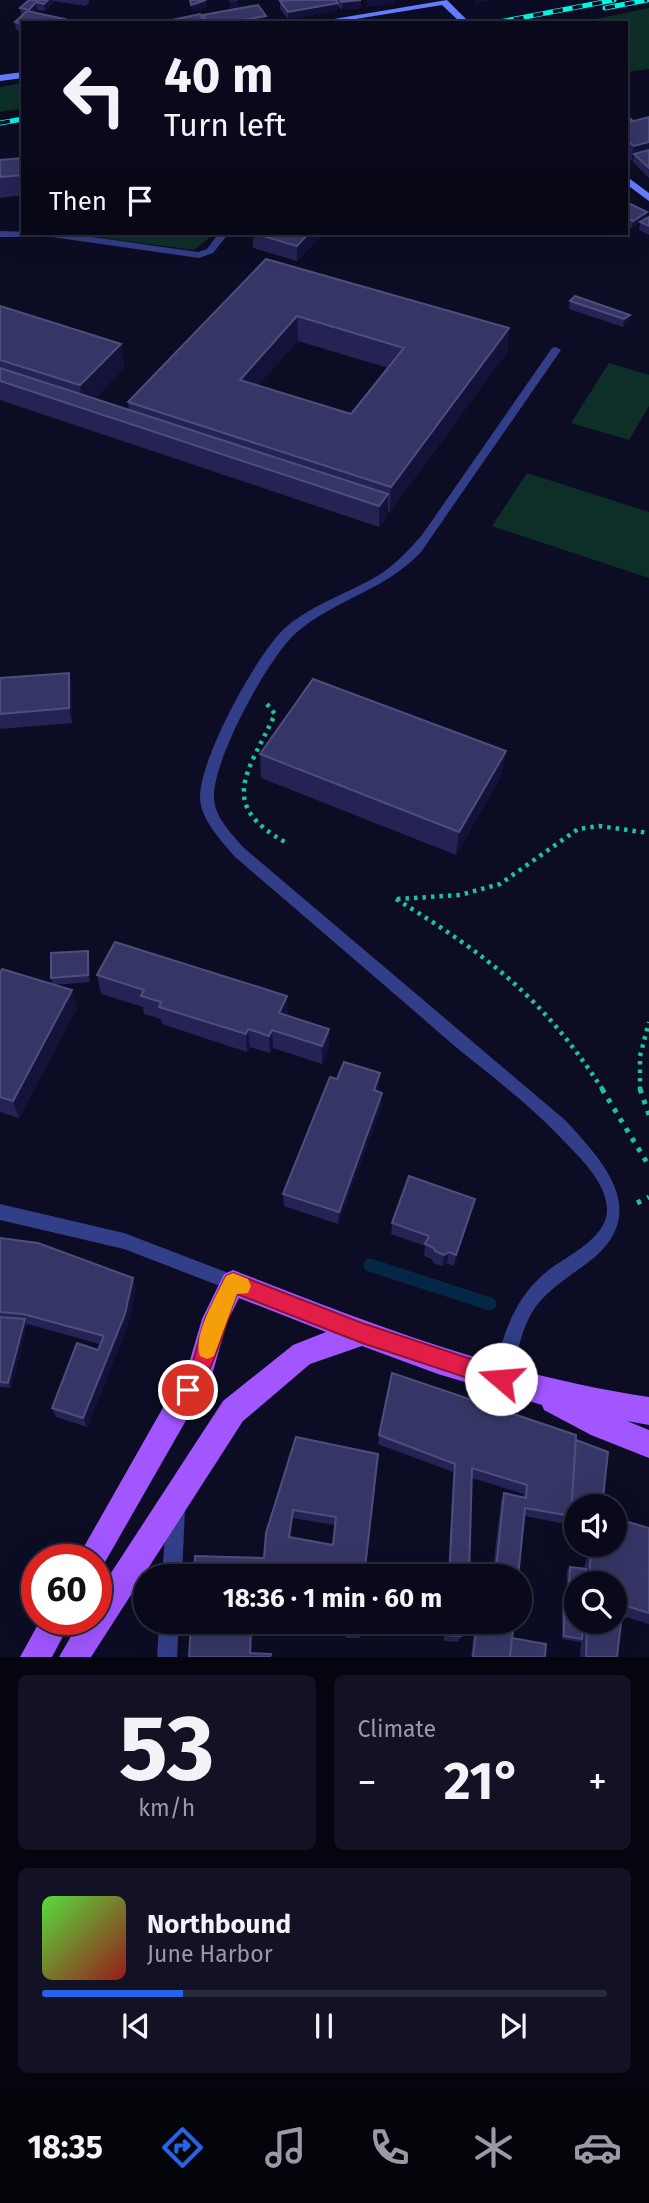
<!DOCTYPE html>
<meta charset="utf-8">
<style>
:root{--surface:#09091b;--page:#121224;--text:#f1f3f6;--muted:#999aa3;--line:#292a3a;--accent:#2563eb}
body{margin:0;font-family:"Fira Sans",sans-serif;background:var(--page);color:var(--text);height:100vh;display:flex;flex-direction:column;font-size:26px;white-space:nowrap}
*{box-sizing:border-box;margin:0}
p{font-size:23px;color:var(--muted)}
.icon{flex:none;width:38px;height:38px;fill:none;stroke:currentColor;stroke-width:2;stroke-linecap:round;stroke-linejoin:round}
.map{position:relative;height:1657px;overflow:hidden}
.sheet{display:flex;flex-direction:column;gap:18px;padding:18px;background:#05050f;flex:1}
.sheet>*{flex:none}
.guide{position:absolute;left:21px;top:21px;width:607px;height:214px;border-radius:0px;box-shadow:0 7px 28px #0002,0 0 0 2px var(--line);background:#09091b;color:var(--text);overflow:hidden}
.fabs{position:absolute;left:564px;top:1494px;display:grid;gap:14px}
.fabs a{display:grid;place-items:center;width:63px;height:63px;border-radius:50%;background:var(--surface);box-shadow:0 7px 28px #0002,0 0 0 2px var(--line);font-size:35px}
.speed{position:absolute;left:21px;top:1544px;display:flex;gap:14px;font-size:35px;font-weight:700;text-align:center}
.speed>*{display:grid;place-content:center;width:91px;height:91px;border-radius:50%;background:var(--surface);box-shadow:0 7px 28px #0002,0 0 0 2px var(--line);line-height:1}
.speed .limit{border:10px solid #d22;background:#fff;color:#111}
.pin{position:absolute;display:grid;place-items:center;width:60px;height:60px;color:#fff;margin:-30px;border:4px solid #fff;border-radius:50%;box-shadow:0 2px 7px #0007}
.me{position:absolute;width:77px;margin:-38px;rotate:288deg;stroke-linejoin:round;filter:drop-shadow(0 0 5px #0008)}
.turn{display:flex;align-items:center;gap:24px;height:147px;padding:0 28px;font-size:32px}
.turn .icon{width:91px;height:91px;stroke-width:2.5}
.turn b{display:block;font-size:49px;line-height:60px}
.then{display:flex;align-items:center;height:66px;padding:0 28px;background:#0003;gap:14px;font-size:26px}
.big{font-size:52px;font-weight:700;line-height:1.1}
.sheet .tile{flex:1;display:flex;flex-direction:column;justify-content:center;gap:10px;min-width:0;padding:0 24px;border-radius:10px;background:var(--page)}
.sheet .dial{align-items:center;gap:0}
.dial b{font-size:91px;line-height:1}
.song{display:flex;align-items:center;gap:21px}
.cover{width:84px;height:84px;border-radius:10px;background:linear-gradient(135deg,hsl(110 70% 55%),hsl(0 70% 35%))}
.played{height:7px;border-radius:4px;background:linear-gradient(90deg,var(--accent) 25%,var(--line) 25%)}
.keys{display:flex;justify-content:space-around;direction:ltr}
.heat{display:flex;justify-content:space-between;align-items:center;font-size:38px;direction:ltr}
.sheet .tiles{flex:1;display:grid;gap:18px;grid-template-columns:1fr 1fr}
.tile:last-child{grid-column:span 2}
.trip{position:absolute;left:133px;top:1564px;width:399px;height:70px;border-radius:35px;background:var(--surface);box-shadow:0 7px 28px #0002,0 0 0 2px var(--line);font-weight:700;line-height:70px;text-align:center}
.dock{display:flex;height:112px;justify-content:space-around;align-items:center;background:#04040b;color:var(--muted)}
.dock .icon{width:49px;height:49px}
.dock .current{color:var(--accent)}
.dock b{font-size:32px;color:var(--text)}
.map>svg:first-child{display:block}
.green{fill:#0e2f28}
.lines{fill:none;stroke-linecap:round;stroke-linejoin:round}
.stream{stroke:#042745;stroke-width:13}
.path-far1{stroke:#21c19a;stroke-width:4.5;stroke-dasharray:3.5 5;stroke-linecap:butt}
.path{stroke:#21c19a;stroke-width:5;stroke-dasharray:4.5 7;stroke-linecap:butt}
.lane{fill:#323e88;fill-rule:evenodd}
.street{fill:#323e88;fill-rule:evenodd}
.secondary{fill:#667eff;fill-rule:evenodd}
.primary{fill:#a156ff;fill-rule:evenodd}
.rail-casing{stroke:#00fae6;stroke-width:5}
.rail{stroke:#0c0c24;stroke-width:3.5;stroke-dasharray:10;stroke-linecap:butt}
.wall{fill:#242354;fill-rule:evenodd}
.shaded-wall{fill:#131239}
.building{fill:#363666;stroke:#4e4e7e;stroke-width:2;fill-rule:evenodd}
.route{fill:#e11d48;stroke:#92132f;stroke-width:2}
.slow{fill:#f59e0b}
</style>
<div class="map">
<svg width="649" height="1657" viewBox="0 0 649 1657">
<rect width="100%" height="100%" fill="#0c0c24"/>
<g class="green">
<polygon points="649,8 649,69 627,72 626,23 576,23"/>
<polygon points="23,83 23,108 0,112 0,87"/>
<polygon points="65,233 215,233 194,250"/>
<polygon points="609,363 649,375 649,406 629,440 571,423"/>
<polygon points="527,473 649,512 649,578 492,526"/>
</g>
<g class="lines">
<polyline class="stream" points="370,1265 490,1304"/>
<g class="path-far1">
<path d="M267 704 275 714C249 772 215 804 287 843"/>
<path d="M396 899C490 957 542 997 603 1090"/>
<polyline points="397,899 460,895 500,884 578,829 599,826 649,833"/>
<polyline points="640,1090 640,1056 649,1022"/>
</g>
<g class="path">
<polyline points="602,1089 649,1166"/>
<polyline points="640,1089 649,1115"/>
<polyline points="637,1203 649,1197"/>
</g>
<path class="lane" d="M556 347 561 350 421 552C383 592 335 599 296 633 268 658 212 761 214 798 215 818 232 834 244 848L565 1120C602 1160 649 1209 595 1257 575 1273 553 1285 537 1305 519 1329 518 1359 507 1385L501 1388 495 1385 492 1379C503 1336 513 1297 550 1269 569 1255 606 1238 607 1211 608 1181 574 1152 556 1133 524 1100 486 1072 451 1043 379 980 306 918 234 856 221 840 200 819 200 797 200 758 257 653 286 627 313 604 349 593 379 575 396 564 409 550 422 535L552 348Z"/>
<g class="street">
<polygon points="0,231 64,233 198,252 207,249 219,233 229,233 213,253 199,258 52,237 0,237"/>
<polygon points="0,1204 124,1233 239,1277 242,1283 239,1289 233,1291 124,1249 0,1220"/>
<polygon points="176,1499 183,1501 185,1508 182,1577 162,1577 167,1508 169,1501"/>
<polygon points="159,1622 179,1622 177,1657 157,1657"/>
</g>
<g class="secondary">
<polygon points="447,0 470,23 461,23 442,5 331,23 310,23"/>
<polygon points="23,72 23,78 0,81 0,75"/>
<polygon points="626,176 649,193 649,201 626,184"/>
</g>
<g class="primary">
<path d="M233 1270C369 1323 504 1376 649 1397V1425L627 1421 649 1430V1458L591 1435 544 1410 542 1405 438 1374 362 1346 310 1364 243 1421 91 1657H59L81 1619H96V1596L223 1401 293 1345 326 1332 239 1298 227 1322 212 1375 101 1569 96 1571V1559H77L190 1360 202 1319 224 1274Z"/>
<polygon points="41,1619 72,1619 52,1657 20,1657"/>
</g>
<defs>
<g id="rail">
<polyline points="605,8 647,0"/>
<polyline points="494,23 614,0"/>
<polyline points="0,123 23,119"/>
</g>
</defs>
<use href="#rail" class="rail-casing"/>
<use href="#rail" class="rail"/>
</g>
<g class="wall">
<polygon points="29,0 89,0 89,2 86,6 52,1 53,3 45,11 37,10 23,23 23,31 16,30 15,22 22,16 21,15 20,8"/>
<polygon points="229,0 237,0 238,9 266,16 266,23 172,23 172,20 204,20 203,15 231,10"/>
<polygon points="290,0 361,0 360,8 342,10 338,6 338,10 288,19 280,9 280,1"/>
<polygon points="626,115 633,121 649,117 649,178 633,162 633,160 631,161 626,156"/>
<polygon points="23,158 23,195 0,198 0,160"/>
<polygon points="626,202 647,212 646,219 649,217 649,235 639,230 640,223 632,228 626,226"/>
<polygon points="253,233 324,233 297,261 253,248"/>
<path d="M266 259 509 328 507 352 390 512 388 511V515L379 527 0 400V306L121 344 124 368 94 399 129 410 128 402ZM298 341 388 368 351 414 258 385Z"/>
<polygon points="570,301 630,315 628,323 623,327 569,309"/>
<polygon points="69,673 72,688 72,723 0,729 0,678"/>
<polygon points="260,754 502,774 456,855 261,778"/>
<polygon points="90,958 90,982 54,985 77,1008 19,1118 0,1112 0,973 52,984 51,978"/>
<polygon points="97,975 287,996 287,1016 329,1029 329,1047 322,1064 273,1048 270,1053 250,1047 247,1052 162,1024 161,1019 144,1014 143,1007 101,994"/>
<polygon points="380,1073 379,1086 377,1091 382,1093 382,1105 338,1224 284,1206 283,1194 337,1079"/>
<polygon points="472,1210 454,1266 447,1263 442,1266 433,1263 432,1259 424,1256 425,1246 391,1234 392,1223"/>
<polygon points="0,1238 136,1289 128,1324 87,1427 56,1417 52,1408 98,1350 100,1344 27,1324 11,1388 0,1387"/>
<polygon points="392,1373 576,1507 576,1526 524,1516 518,1577 492,1577 501,1501 504,1493 523,1497 524,1494 472,1478 469,1577 448,1577 453,1472 378,1444 379,1435"/>
<path d="M296 1437 378 1454 364 1577H288L281 1576 280 1570 265 1572V1577H194L264 1558ZM293 1518 335 1525 333 1545 290 1537Z"/>
<path d="M649 1528V1624L622 1616 617 1657H580L581 1642H580L562 1639V1606L566 1602 567 1570 570 1567 584 1569 589 1545H614ZM576 1584H614V1622H576Z"/>
<polygon points="191,1622 262,1622 262,1636 252,1636 252,1654 271,1654 271,1657 189,1657"/>
<polygon points="347,1622 361,1622 360,1638 346,1638"/>
<polygon points="445,1622 461,1622 461,1636 458,1642 444,1641"/>
<polygon points="475,1622 514,1622 512,1638 545,1657 471,1657"/>
</g>
<g class="shaded-wall">
<polygon points="48,0 52,0 53,3 45,11 44,4"/>
<polygon points="206,0 206,8 192,12 191,5"/>
<polygon points="361,0 360,8 342,10 342,2"/>
<polygon points="367,0 395,0 394,3 367,7"/>
<polygon points="475,0 491,0 474,4"/>
<polygon points="238,1 238,9 231,10 230,2"/>
<polygon points="36,2 37,10 30,17 29,10"/>
<polygon points="338,3 338,10 288,19 288,12"/>
<polygon points="266,16 266,23 225,23"/>
<polygon points="649,142 649,156 634,154 633,160 631,161 634,146"/>
<polygon points="647,212 646,219 632,228 633,221"/>
<polygon points="309,233 324,233 297,261 297,246"/>
<polygon points="630,315 628,323 623,327 624,319"/>
<polygon points="297,316 298,341 242,404 240,380"/>
<polygon points="509,328 507,352 390,512 391,487"/>
<polygon points="121,344 124,368 83,410 80,385"/>
<polygon points="388,494 388,515 379,527 379,506"/>
<polygon points="69,673 72,688 72,723 69,708"/>
<polygon points="506,751 502,774 456,855 459,832"/>
<polygon points="88,951 90,958 90,982 88,975"/>
<polygon points="72,990 77,1008 19,1118 13,1101"/>
<polygon points="287,996 288,1014 280,1031 279,1013"/>
<polygon points="248,1029 250,1047 247,1052 246,1034"/>
<polygon points="329,1029 329,1047 322,1064 322,1046"/>
<polygon points="272,1030 273,1048 270,1053 269,1036"/>
<polygon points="380,1073 379,1086 373,1103 374,1090"/>
<polygon points="382,1093 382,1105 338,1224 339,1212"/>
<polygon points="475,1199 472,1210 454,1266 456,1255"/>
<polygon points="449,1252 447,1263 442,1266 444,1255"/>
<polygon points="133,1278 136,1289 128,1324 87,1427 83,1418"/>
<polygon points="25,1319 27,1324 11,1388 8,1383"/>
<polygon points="293,1510 293,1518 289,1545 289,1537"/>
<polygon points="251,1630 252,1636 251,1657 250,1653"/>
</g>
<g class="building">
<polygon points="29,0 48,0 44,4 36,2 29,10 20,8"/>
<polygon points="190,0 206,0 191,5"/>
<polygon points="290,0 336,0 338,3 288,12 280,1"/>
<polygon points="340,0 361,0 342,2"/>
<polygon points="258,5 266,16 225,23 209,23 203,15"/>
<polygon points="27,11 65,19 61,23 23,24 15,22"/>
<polygon points="200,14 206,23 174,23 172,20"/>
<polygon points="626,115 633,121 626,123"/>
<polygon points="649,117 649,142 634,146 626,140 626,123"/>
<polygon points="649,150 649,168 634,154"/>
<polygon points="23,158 23,175 0,177 0,160"/>
<polygon points="626,202 647,212 633,221 626,217"/>
<polygon points="649,217 649,226 640,222"/>
<polygon points="253,233 309,233 297,246"/>
<path d="M266 259 509 328 391 487 128 402ZM297 316 404 348 351 414 240 380Z"/>
<polygon points="575,296 630,315 624,319 570,301"/>
<polygon points="0,306 121,344 80,385 0,360"/>
<polygon points="0,368 388,494 379,506 0,381"/>
<polygon points="69,673 69,708 0,714 0,678"/>
<polygon points="313,679 506,751 459,832 260,754"/>
<polygon points="115,942 287,996 279,1013 329,1029 322,1046 272,1030 269,1036 248,1029 246,1034 159,1007 161,1002 141,996 144,990 97,975"/>
<polygon points="88,951 88,975 51,978 51,953"/>
<polygon points="2,969 72,990 13,1101 0,1097 0,973"/>
<polygon points="344,1062 380,1073 374,1090 382,1093 339,1212 283,1194 330,1077 337,1079"/>
<polygon points="409,1176 475,1199 456,1255 449,1252 444,1255 435,1251 434,1248 425,1244 429,1236 392,1223"/>
<polygon points="0,1238 38,1243 133,1278 125,1314 83,1418 52,1408 77,1343 98,1350 104,1336 23,1314 0,1312"/>
<polygon points="0,1317 25,1319 8,1383 0,1382"/>
<polygon points="392,1373 576,1435 571,1516 525,1508 518,1577 495,1577 504,1493 526,1498 527,1485 472,1468 469,1577 449,1577 455,1464 379,1435"/>
<path d="M296 1437 378 1454 364 1577H332L280 1568 281 1563 264 1564 263 1577H194L195 1556 264 1558 266 1533ZM293 1510 336 1517 333 1545 289 1537Z"/>
<polygon points="576,1440 608,1452 602,1507 576,1507 576,1522 569,1520 571,1516"/>
<polygon points="614,1518 649,1528 649,1613 623,1605 617,1657 586,1657 587,1622 614,1622 614,1584 589,1584 590,1563 593,1545 614,1545"/>
<polygon points="570,1567 586,1569 585,1584 576,1584 576,1622 583,1622 582,1639 564,1636 564,1602 568,1603"/>
<polygon points="191,1622 261,1622 261,1629 251,1630 250,1653 271,1654 270,1657 189,1657"/>
<polygon points="347,1622 361,1622 360,1635 347,1635"/>
<polygon points="447,1622 461,1622 461,1636 446,1635"/>
<polygon points="477,1622 514,1622 510,1657 473,1657"/>
<polygon points="512,1638 546,1644 545,1657 510,1657"/>
</g>
<path class="route" d="M233 1273 362 1323 501 1369 508 1372 511 1379 508 1386 501 1389 362 1343 237 1294C226 1318 209 1391 188 1400L181 1397 178 1390 193 1361 205 1319 226 1276Z"/>
<path class="slow" d="M233 1273 248 1279 251 1286 248 1293 237 1294 214 1356 207 1359 200 1356C192 1336 217 1295 226 1276Z"/>
</svg>
<div class="fabs">
<a><svg class="icon" aria-label="sound" viewBox="0 0 24 24"><path d="M4 9h4l5-4v14l-5-4H4zM17 9q2 3 0 6"/></svg></a>
<a><svg class="icon" aria-label="search" viewBox="0 0 24 24"><circle cx="10" cy="10" r="6"/><path d="M15 15l6 6"/></svg></a>
</div>
<div class="speed"><div class="limit">60</div></div>
<div class="pin" style="left:188px;top:1390px;background:#d93025"><svg class="icon" aria-label="arrive" viewBox="0 0 24 24"><path d="M6 21V4h12l-3 4 3 4H6"/></svg></div>
<svg class="me" style="left:501px;top:1379px" viewBox="-20 -20 40 40"><circle r="19" fill="#fff"/><path d="M0-13L10 11 0 6-10 11z" fill="#e11d48"/></svg>
<div class="trip">18:36 · 1 min · 60 m</div>
<div class="guide">
<div class="turn"><svg class="icon" aria-label="left" viewBox="0 0 24 24"><path d="M17 20v-9H6M10 6l-5 5 5 5"/></svg><div><b>40 m</b>Turn left</div></div>
<div class="then">Then<svg class="icon" aria-label="arrive" viewBox="0 0 24 24"><path d="M6 21V4h12l-3 4 3 4H6"/></svg></div>
</div>
</div>
<section class="sheet">
<div class="tiles">
<div class="tile dial"><b>53</b><p>km/h</p></div>
<div class="tile"><p>Climate</p>
<div class="heat"><a>−</a><b class="big">21°</b><a>+</a></div>
</div>
<div class="tile">
<div class="song"><i class="cover"></i><div><b>Northbound</b><p>June Harbor</p></div></div>
<div class="played"></div>
<div class="keys"><svg class="icon" aria-label="previous" viewBox="0 0 24 24"><path d="M18 5L8 12l10 7zM5 5v14"/></svg><svg class="icon" aria-label="pause" viewBox="0 0 24 24"><path d="M8 5v14M16 5v14"/></svg><svg class="icon" aria-label="next" viewBox="0 0 24 24"><path d="M6 5l10 7-10 7zM19 5v14"/></svg></div>
</div>
</div>
</section>
<nav class="dock">
<b>18:35</b>
<svg class="icon current" aria-label="directions" viewBox="0 0 24 24"><path d="M12 3l9 9-9 9-9-9zM9 14v-3h6M13 9l2 2-2 2"/></svg>
<svg class="icon" aria-label="music" viewBox="0 0 24 24"><path d="M9 18V5l10-2v13"/><circle cx="6" cy="18" r="3"/><circle cx="16" cy="16" r="3"/></svg>
<svg class="icon" aria-label="phone" viewBox="0 0 24 24"><path d="M5 4h4l2 5-3 2q2 4 5 5l2-3 5 2v4C11 20 4 13 5 4z"/></svg>
<svg class="icon" aria-label="climate" viewBox="0 0 24 24"><path d="M12 3v18M4 7l16 10M4 17L20 7"/></svg>
<svg class="icon" aria-label="car" viewBox="0 0 24 24"><path d="M5 17H2v-5l4-1 3-4h7l3 4 3 1v5h-3M9 17h6M6 11h13"/><circle cx="7" cy="17" r="2"/><circle cx="17" cy="17" r="2"/></svg>
</nav>
